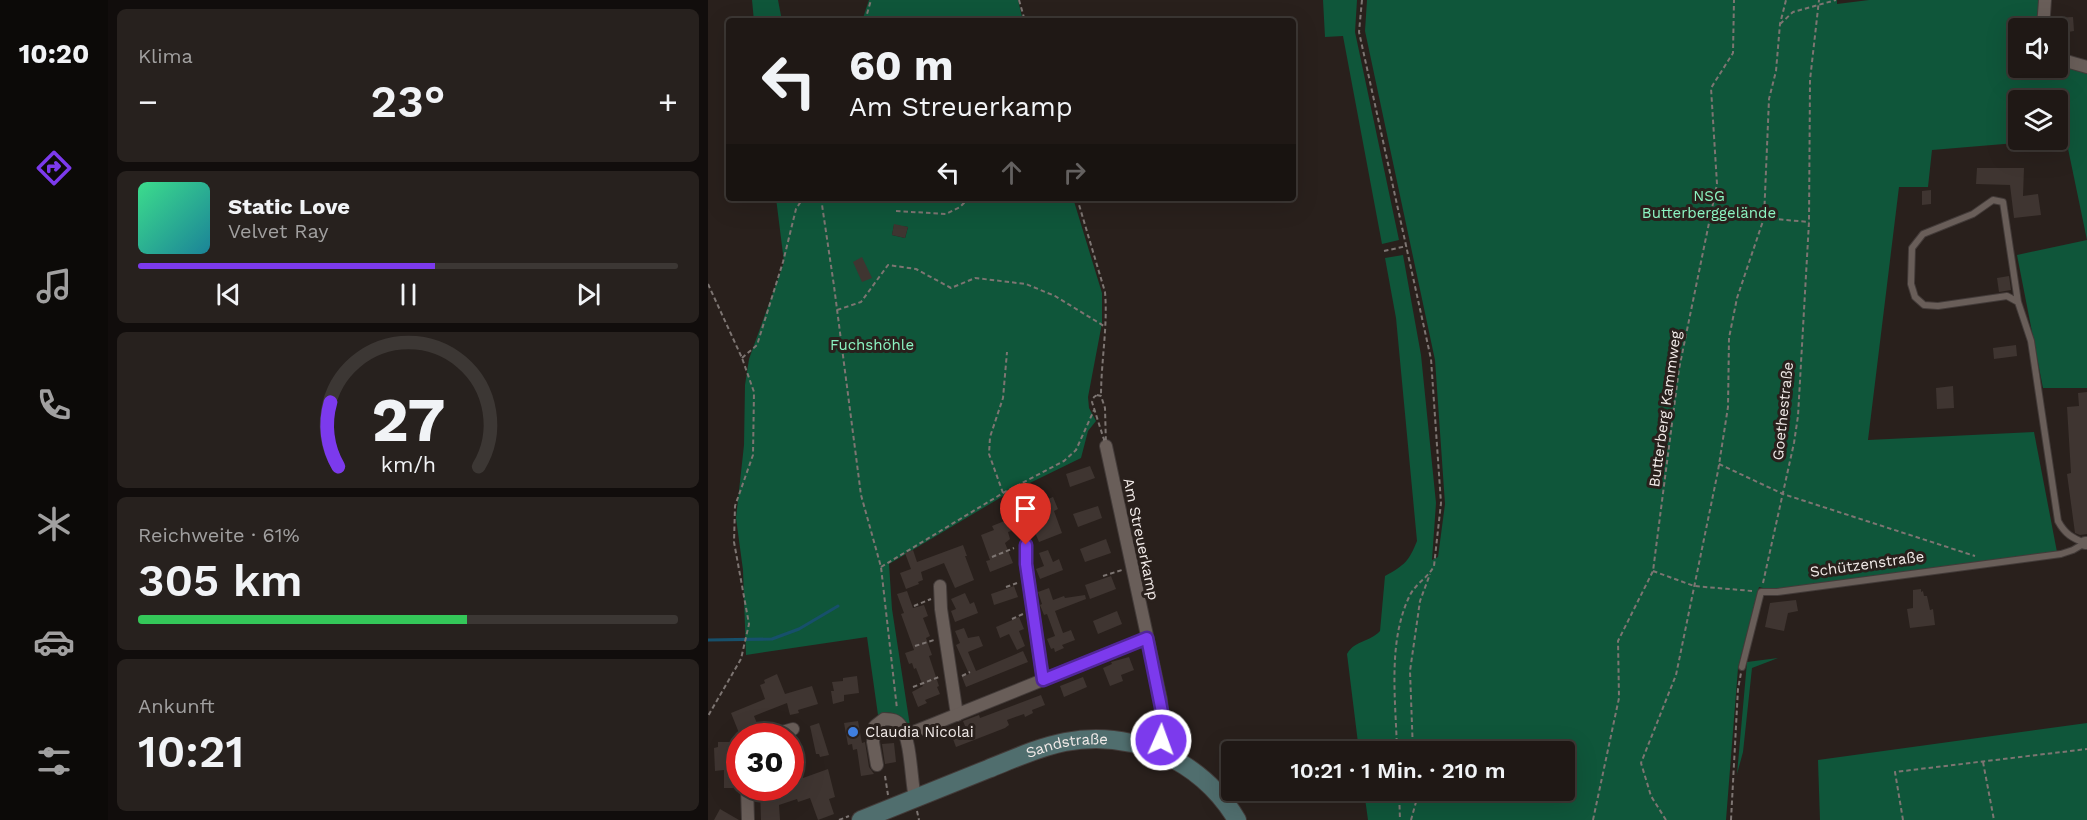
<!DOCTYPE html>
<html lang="de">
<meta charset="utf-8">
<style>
:root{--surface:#1f1815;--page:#27211e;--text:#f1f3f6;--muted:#a1a0a0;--line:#3c3734;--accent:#7c3aed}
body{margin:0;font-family:"Work Sans",sans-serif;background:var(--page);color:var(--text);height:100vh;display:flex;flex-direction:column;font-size:22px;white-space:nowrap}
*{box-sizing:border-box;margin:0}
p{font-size:20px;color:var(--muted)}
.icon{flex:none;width:33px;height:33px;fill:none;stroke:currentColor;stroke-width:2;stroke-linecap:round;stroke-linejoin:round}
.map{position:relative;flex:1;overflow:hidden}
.side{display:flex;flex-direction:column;gap:9px;padding:9px;background:#110d0c;width:600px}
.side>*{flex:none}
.guide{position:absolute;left:18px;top:18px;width:570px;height:183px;border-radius:6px;box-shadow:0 6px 24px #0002,0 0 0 2px var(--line);background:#1f1815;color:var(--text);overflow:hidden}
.controls{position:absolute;left:1300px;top:18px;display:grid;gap:12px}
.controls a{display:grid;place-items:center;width:60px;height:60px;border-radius:6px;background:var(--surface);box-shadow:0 6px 24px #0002,0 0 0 2px var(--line);font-size:30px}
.speed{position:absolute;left:18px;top:723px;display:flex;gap:12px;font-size:30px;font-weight:700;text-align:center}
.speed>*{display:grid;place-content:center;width:78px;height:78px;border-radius:50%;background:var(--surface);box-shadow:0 6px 24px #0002,0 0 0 2px var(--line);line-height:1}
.speed .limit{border:9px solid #d22;background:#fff;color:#111}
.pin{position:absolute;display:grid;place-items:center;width:51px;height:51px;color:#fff;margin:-62px -26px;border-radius:50% 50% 50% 0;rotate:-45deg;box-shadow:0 0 6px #0007}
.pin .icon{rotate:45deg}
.me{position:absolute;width:66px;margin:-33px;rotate:2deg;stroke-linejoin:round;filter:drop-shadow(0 0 4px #0008)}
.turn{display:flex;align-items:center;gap:21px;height:126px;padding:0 24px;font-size:27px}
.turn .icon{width:78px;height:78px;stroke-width:2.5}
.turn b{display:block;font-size:42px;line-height:51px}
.lanes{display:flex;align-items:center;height:57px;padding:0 24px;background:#0003;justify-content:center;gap:30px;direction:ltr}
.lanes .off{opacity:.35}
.big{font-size:45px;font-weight:600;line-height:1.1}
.side .tile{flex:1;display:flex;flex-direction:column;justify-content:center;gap:9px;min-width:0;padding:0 21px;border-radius:9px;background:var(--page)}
.side .dial{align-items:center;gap:0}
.dial svg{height:156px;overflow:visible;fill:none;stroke:var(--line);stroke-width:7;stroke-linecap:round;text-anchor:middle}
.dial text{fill:var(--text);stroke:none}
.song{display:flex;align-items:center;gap:18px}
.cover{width:72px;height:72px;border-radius:9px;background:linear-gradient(135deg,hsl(150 70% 55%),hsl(190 70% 35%))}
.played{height:6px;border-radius:3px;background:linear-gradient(90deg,var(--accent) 55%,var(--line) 55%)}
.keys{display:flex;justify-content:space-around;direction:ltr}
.heat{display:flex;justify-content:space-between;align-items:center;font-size:33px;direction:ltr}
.charge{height:9px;border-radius:4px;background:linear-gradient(90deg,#34c759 61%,var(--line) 0)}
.trip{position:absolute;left:513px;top:741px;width:354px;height:60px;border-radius:6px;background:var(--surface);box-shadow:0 6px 24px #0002,0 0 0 2px var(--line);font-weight:600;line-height:60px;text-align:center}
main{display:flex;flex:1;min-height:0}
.tabs{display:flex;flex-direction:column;width:108px;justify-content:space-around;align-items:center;background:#0c0a08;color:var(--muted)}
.tabs .icon{width:42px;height:42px}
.tabs .active{color:var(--accent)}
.tabs b{font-size:27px;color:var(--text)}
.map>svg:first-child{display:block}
.green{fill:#0f563a;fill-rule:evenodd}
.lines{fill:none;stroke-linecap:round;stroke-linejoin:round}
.stream{stroke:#17506b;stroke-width:3}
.building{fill:#3f3531}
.lane-casing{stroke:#433b39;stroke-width:8}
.street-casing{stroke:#433b39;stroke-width:14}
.secondary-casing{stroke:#433b39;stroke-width:20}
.path{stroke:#7d7572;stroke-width:2;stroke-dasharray:4.5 3;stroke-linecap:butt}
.lane{stroke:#695e59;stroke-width:6}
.street{stroke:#695e59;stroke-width:12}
.secondary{stroke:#506e6e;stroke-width:18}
.route-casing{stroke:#51269a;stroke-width:15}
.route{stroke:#7c3aed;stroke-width:10}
.shop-dot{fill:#3f7fe0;stroke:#29201c;stroke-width:2}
.labels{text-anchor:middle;stroke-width:6;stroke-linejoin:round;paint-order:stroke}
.park-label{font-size:15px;fill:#8cf3c1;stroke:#29201c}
.street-label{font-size:15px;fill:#f2ebe9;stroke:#29201c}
.poi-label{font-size:15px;fill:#f2ebe9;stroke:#29201c;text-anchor:start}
</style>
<main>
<nav class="tabs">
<b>10:20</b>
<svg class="icon active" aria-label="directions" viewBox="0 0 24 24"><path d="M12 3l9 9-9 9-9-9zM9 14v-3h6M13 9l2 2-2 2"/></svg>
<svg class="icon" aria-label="music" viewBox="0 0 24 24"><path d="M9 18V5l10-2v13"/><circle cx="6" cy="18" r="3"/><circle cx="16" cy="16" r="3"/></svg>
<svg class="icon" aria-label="phone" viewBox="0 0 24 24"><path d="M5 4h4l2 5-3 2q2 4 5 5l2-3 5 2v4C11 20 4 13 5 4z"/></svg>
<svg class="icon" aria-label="climate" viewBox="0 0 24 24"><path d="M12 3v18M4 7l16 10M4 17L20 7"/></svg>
<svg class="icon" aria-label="car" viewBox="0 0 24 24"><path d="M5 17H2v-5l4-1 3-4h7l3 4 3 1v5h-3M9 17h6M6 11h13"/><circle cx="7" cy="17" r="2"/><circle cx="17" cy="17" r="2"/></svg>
<svg class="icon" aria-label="filters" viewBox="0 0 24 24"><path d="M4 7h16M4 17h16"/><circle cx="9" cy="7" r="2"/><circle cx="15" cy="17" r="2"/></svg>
</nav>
<section class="side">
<div class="tile"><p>Klima</p>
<div class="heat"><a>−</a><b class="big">23°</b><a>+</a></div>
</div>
<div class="tile">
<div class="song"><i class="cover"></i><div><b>Static Love</b><p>Velvet Ray</p></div></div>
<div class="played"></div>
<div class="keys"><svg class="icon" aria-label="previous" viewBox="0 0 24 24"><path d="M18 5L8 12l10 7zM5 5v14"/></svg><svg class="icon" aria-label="pause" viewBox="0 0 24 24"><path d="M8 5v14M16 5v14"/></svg><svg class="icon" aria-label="next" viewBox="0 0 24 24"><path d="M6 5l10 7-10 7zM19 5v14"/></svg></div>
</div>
<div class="tile dial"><svg viewBox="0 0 100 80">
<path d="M14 69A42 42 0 1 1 86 69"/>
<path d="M14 69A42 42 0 0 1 10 36" stroke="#7c3aed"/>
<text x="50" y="56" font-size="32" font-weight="700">27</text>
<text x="50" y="72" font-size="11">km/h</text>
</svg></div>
<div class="tile"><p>Reichweite · 61%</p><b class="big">305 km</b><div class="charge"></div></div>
<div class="tile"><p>Ankunft</p><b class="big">10:21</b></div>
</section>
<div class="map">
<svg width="1379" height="820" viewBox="0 0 1379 820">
<rect width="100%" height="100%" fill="#29201c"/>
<g class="green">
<polygon points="44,0 70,0 74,21 46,21"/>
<polygon points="161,0 310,0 315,21 154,21"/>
<polygon points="615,0 649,0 647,32 691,240 674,244 635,36 617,37"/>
<path d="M659 0H1129V4L1161 0H1332L1331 28H1311V68H1350V58L1379 70V388H1335L1309 255 1379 240 1358 139H1350V100H1311V140H1345L1224 150 1220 187H1191L1160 440 1326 432 1349 552 1063 590 1051 587 1030 668 1018 820H660L656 791 856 790V752L651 751 639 654C647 640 662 642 672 631L677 576C697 565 701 561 709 541L688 318 677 258 695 255 713 355 728 503 724 560 730 557 737 504 727 360 657 31Z"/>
<path d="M68 198H365L394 293V323L380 397 381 408 388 421 380 431 373 458 297 495 181 564 184 609 202 726 198 727C194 714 182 709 170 715L159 637 38 655 35 570 28 518 36 445 37 385 41 359 76 262ZM186 225 200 227 197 238 184 235Z"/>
<polygon points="1070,658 1044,668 1035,752 1029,774 1039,662"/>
<polygon points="1379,723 1379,820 1112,820 1110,760"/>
</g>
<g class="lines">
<polyline class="stream" points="0,640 64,639 91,629 130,606"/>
</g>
<g class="building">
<polygon points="1365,17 1366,31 1360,32 1361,38 1350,39 1350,28 1346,28 1346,18"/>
<polygon points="1269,168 1316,168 1315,196 1330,194 1333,215 1306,218 1302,185 1268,184"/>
<polygon points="1223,190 1223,204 1214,205 1214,191"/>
<polygon points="186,224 200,227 197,238 184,235"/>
<polygon points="154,257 164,278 154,282 145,262"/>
<polygon points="1301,276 1303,290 1291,292 1289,278"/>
<polygon points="1308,345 1309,356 1286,359 1285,348"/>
<polygon points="1245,386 1246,408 1229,409 1228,388"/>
<polygon points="1379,392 1379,534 1372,535 1367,533 1359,474 1363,473 1359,407 1371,406 1370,393"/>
<polygon points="382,466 387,478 362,487 358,474"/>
<polygon points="345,497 350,509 346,511 354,533 331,542 318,511 299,519 296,511 321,503 323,506"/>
<polygon points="390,506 394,518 370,527 365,514"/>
<polygon points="299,520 303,531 300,532 302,539 297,543 305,563 282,572 278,561 282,560 273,535 286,530 284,526"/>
<polygon points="398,539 403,553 377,562 372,549"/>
<polygon points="255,545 259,556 257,556 266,580 247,588 236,563 213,572 215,580 210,582 211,584 198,589 192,573 203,569 197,553 205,550 209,562"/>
<polygon points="340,550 345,562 351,559 355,570 332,579 328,569 336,566 331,553"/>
<polygon points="403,576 408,589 382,599 377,585"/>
<polygon points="306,586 310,597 286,605 283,594"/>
<polygon points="341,588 345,600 356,596 357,598 377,595 378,599 347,611 355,633 363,630 367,640 354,645 356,648 347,652 346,648 343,649 339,639 347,636 339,614 336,615 332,605 334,604 330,592"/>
<polygon points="1213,589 1213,592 1215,591 1216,596 1219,596 1222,610 1225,609 1227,625 1202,628 1199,609 1205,608 1205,590"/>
<polygon points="199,591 205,608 216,605 220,616 215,618 222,636 218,638 224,655 221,656 231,686 229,687 232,694 217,700 219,703 210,707 204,692 215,686 208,668 206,669 204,663 201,664 197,653 206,650 193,614 196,613 189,594"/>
<polygon points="257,593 262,604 266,602 270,613 247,622 243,611 248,609 243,599"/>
<polygon points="1088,600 1090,611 1080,613 1076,631 1057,627 1062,603"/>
<polygon points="409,611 414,624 390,634 385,621"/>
<polygon points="311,617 316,629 311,631 317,646 309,650 301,634 292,638 288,627"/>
<polygon points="256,628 260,638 271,636 275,646 260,652 268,671 315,651 320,662 258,687 254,677 261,674 248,645 252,643 247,631"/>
<polygon points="421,657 426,670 413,675 415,681 402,686 395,668 404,664 403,662"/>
<polygon points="69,674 77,694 104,686 110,704 90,710 91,713 82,715 79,703 46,716 50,726 31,733 23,713 57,699 52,685 57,683 56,680"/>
<polygon points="149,676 151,693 136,695 136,701 125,704 123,691 126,691 124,682 135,681 135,678"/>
<polygon points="375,677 379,687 356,697 352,686"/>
<polygon points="333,695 337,705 324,710 325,713 317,717 316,714 299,720 301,725 297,728 248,747 242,731 257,726 255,721 271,715 272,718"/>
<polygon points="150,721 154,743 157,742 161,767 166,774 153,776 149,749 145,750 144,744 140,745 136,723"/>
<polygon points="111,723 121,755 112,757 111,754 108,754 102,726"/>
<polygon points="10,742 22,742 29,746 29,758 24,758 25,788 16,788 16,770 7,771 6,748 10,747"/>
<polygon points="186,743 188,762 177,764 174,744"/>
<polygon points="84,753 91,773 93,772 95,778 120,769 127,797 121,799 126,814 110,820 102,798 90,802 89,799 71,805 72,820 53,820 52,788 82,788"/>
<polygon points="12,809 31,820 6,820"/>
</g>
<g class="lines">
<defs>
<g id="lane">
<path d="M1310 302 1299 296 1230 306 1216 305 1207 297 1203 284 1204 248 1215 234 1265 214 1285 200 1295 202 1310 302 1323 341 1350 521C1357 534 1364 538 1377 543"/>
<polyline points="1034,667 1053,592 1069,592 1353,554 1365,550 1377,543"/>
</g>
<g id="street">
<polyline points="1335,28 1337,0"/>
<polyline points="1350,54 1358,61 1379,67"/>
<path d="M398 446 453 700C455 718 455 733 450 751"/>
<polyline points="1377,543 1379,543"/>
<polyline points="318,545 318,564 335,680"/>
<polyline points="232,586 233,609 249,715"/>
<polyline points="198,735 439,638"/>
<path d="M53 736C64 732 74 733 85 729"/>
<path d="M169 765 165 742 167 726 176 719C184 719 189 720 193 726 203 740 203 780 207 798"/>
<polyline points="39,788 40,820"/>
</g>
<g id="secondary">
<path id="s1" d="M153 820C195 803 237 786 280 769 305 759 331 747 357 742 425 729 494 761 529 820"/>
</g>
</defs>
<use href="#lane" class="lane-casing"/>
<use href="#street" class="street-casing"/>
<use href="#secondary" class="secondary-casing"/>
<g class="path">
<polyline points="311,0 317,21"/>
<path d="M654 0 651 32 723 359 733 503 726 566C720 578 708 583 702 595 679 642 688 701 689 752"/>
<polyline points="157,21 163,0"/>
<polyline points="1072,24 1085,12 1128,0"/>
<polyline points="113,198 126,286 153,495 173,567 189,709"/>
<path d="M369 198 397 292C400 325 393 362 393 396"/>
<polyline points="188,211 238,214 252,207 261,198"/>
<polyline points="1056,218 1101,222"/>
<polyline points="676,251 699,246"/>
<polyline points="0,284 34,358 46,392 45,455 27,506 26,542 41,624 33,659 0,716"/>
<polyline points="129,310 153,302 180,265 208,269 243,288 267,278 318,284 347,296 396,326"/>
<polyline points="34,358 49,345 75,262 88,209 95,198"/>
<polygon points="389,395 393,396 397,408 398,446 384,402 386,397"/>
<polyline points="1011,464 1075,494 1267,556"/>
<polyline points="295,493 281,454 282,437 295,398 299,352"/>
<polyline points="284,557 306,548"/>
<polyline points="173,567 295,493 356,461 368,450 386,410"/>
<polyline points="945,571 986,586 1044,591"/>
<polyline points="395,576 414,570"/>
<polyline points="1055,583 1086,443 1090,416 1101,222 1102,80 1111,0"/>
<polyline points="298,587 309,583"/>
<polyline points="206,606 223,599"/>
<polyline points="304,619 315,614"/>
<polyline points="207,646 226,640"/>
<polyline points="254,676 262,672"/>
<polyline points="205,687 231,677"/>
<polyline points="705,752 702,671 712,601 722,574"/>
<polyline points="1275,762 1286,820"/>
<polyline points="177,776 180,795"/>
<polyline points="691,790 692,820"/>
<polyline points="209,811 211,820"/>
<polyline points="131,820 141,816"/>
<polyline points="703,820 708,802 707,790"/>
<polyline points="885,820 911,698 910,641 945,571 971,369 1009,184 1003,88 1025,53 1026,0"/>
<polyline points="958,820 943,796 933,763 968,675 1010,471 1020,407 1021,338 1029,298 1056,218 1061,99 1068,71 1072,24 1078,0"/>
<polyline points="1023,820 1030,689 1033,673"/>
<polyline points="1195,820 1187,772 1379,749"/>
</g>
<use href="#lane" class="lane"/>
<use href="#street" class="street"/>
<use href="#secondary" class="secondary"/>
</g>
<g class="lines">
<defs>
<polyline id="route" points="318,545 318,564 335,680 439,638 455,717 453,740"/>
</defs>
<use href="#route" class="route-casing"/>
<use href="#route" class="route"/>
</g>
<circle class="shop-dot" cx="145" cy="732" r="6"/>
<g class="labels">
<g class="park-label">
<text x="1001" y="201">NSG<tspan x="1001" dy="17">Butterberggelände</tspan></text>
<text x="164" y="350">Fuchshöhle</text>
</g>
<g class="street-label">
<text transform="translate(957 409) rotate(-82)" y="5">Butterberg Kammweg</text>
<text transform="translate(1075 411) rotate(-84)" y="5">Goethestraße</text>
<text transform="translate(433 539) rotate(78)" y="5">Am Streuerkamp</text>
<text transform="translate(1159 564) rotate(-8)" y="5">Schützenstraße</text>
<text dy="5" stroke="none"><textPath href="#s1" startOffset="220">Sandstraße</textPath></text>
</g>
<g class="poi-label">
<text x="157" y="737">Claudia Nicolai</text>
</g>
</g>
</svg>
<div class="controls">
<a><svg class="icon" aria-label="sound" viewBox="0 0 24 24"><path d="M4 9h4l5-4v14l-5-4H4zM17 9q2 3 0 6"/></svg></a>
<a><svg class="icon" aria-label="layers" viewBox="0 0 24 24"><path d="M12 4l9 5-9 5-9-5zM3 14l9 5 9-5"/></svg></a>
</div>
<div class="speed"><div class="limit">30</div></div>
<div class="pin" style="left:318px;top:545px;background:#d93025"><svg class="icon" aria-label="arrive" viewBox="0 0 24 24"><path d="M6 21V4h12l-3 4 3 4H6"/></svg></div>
<svg class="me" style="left:453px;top:740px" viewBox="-20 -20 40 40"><circle r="17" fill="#7c3aed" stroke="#fff" stroke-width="3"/><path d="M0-11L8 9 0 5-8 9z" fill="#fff"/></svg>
<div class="trip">10:21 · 1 Min. · 210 m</div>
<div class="guide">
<div class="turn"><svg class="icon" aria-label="left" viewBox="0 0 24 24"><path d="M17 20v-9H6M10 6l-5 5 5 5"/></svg><div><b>60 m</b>Am Streuerkamp</div></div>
<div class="lanes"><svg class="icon" aria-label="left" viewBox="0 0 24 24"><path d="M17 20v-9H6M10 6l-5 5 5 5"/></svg><svg class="icon off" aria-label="ahead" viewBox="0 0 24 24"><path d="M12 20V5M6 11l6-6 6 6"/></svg><svg class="icon off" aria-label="right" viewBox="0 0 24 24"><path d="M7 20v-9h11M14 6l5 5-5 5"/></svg></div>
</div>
</div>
</main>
